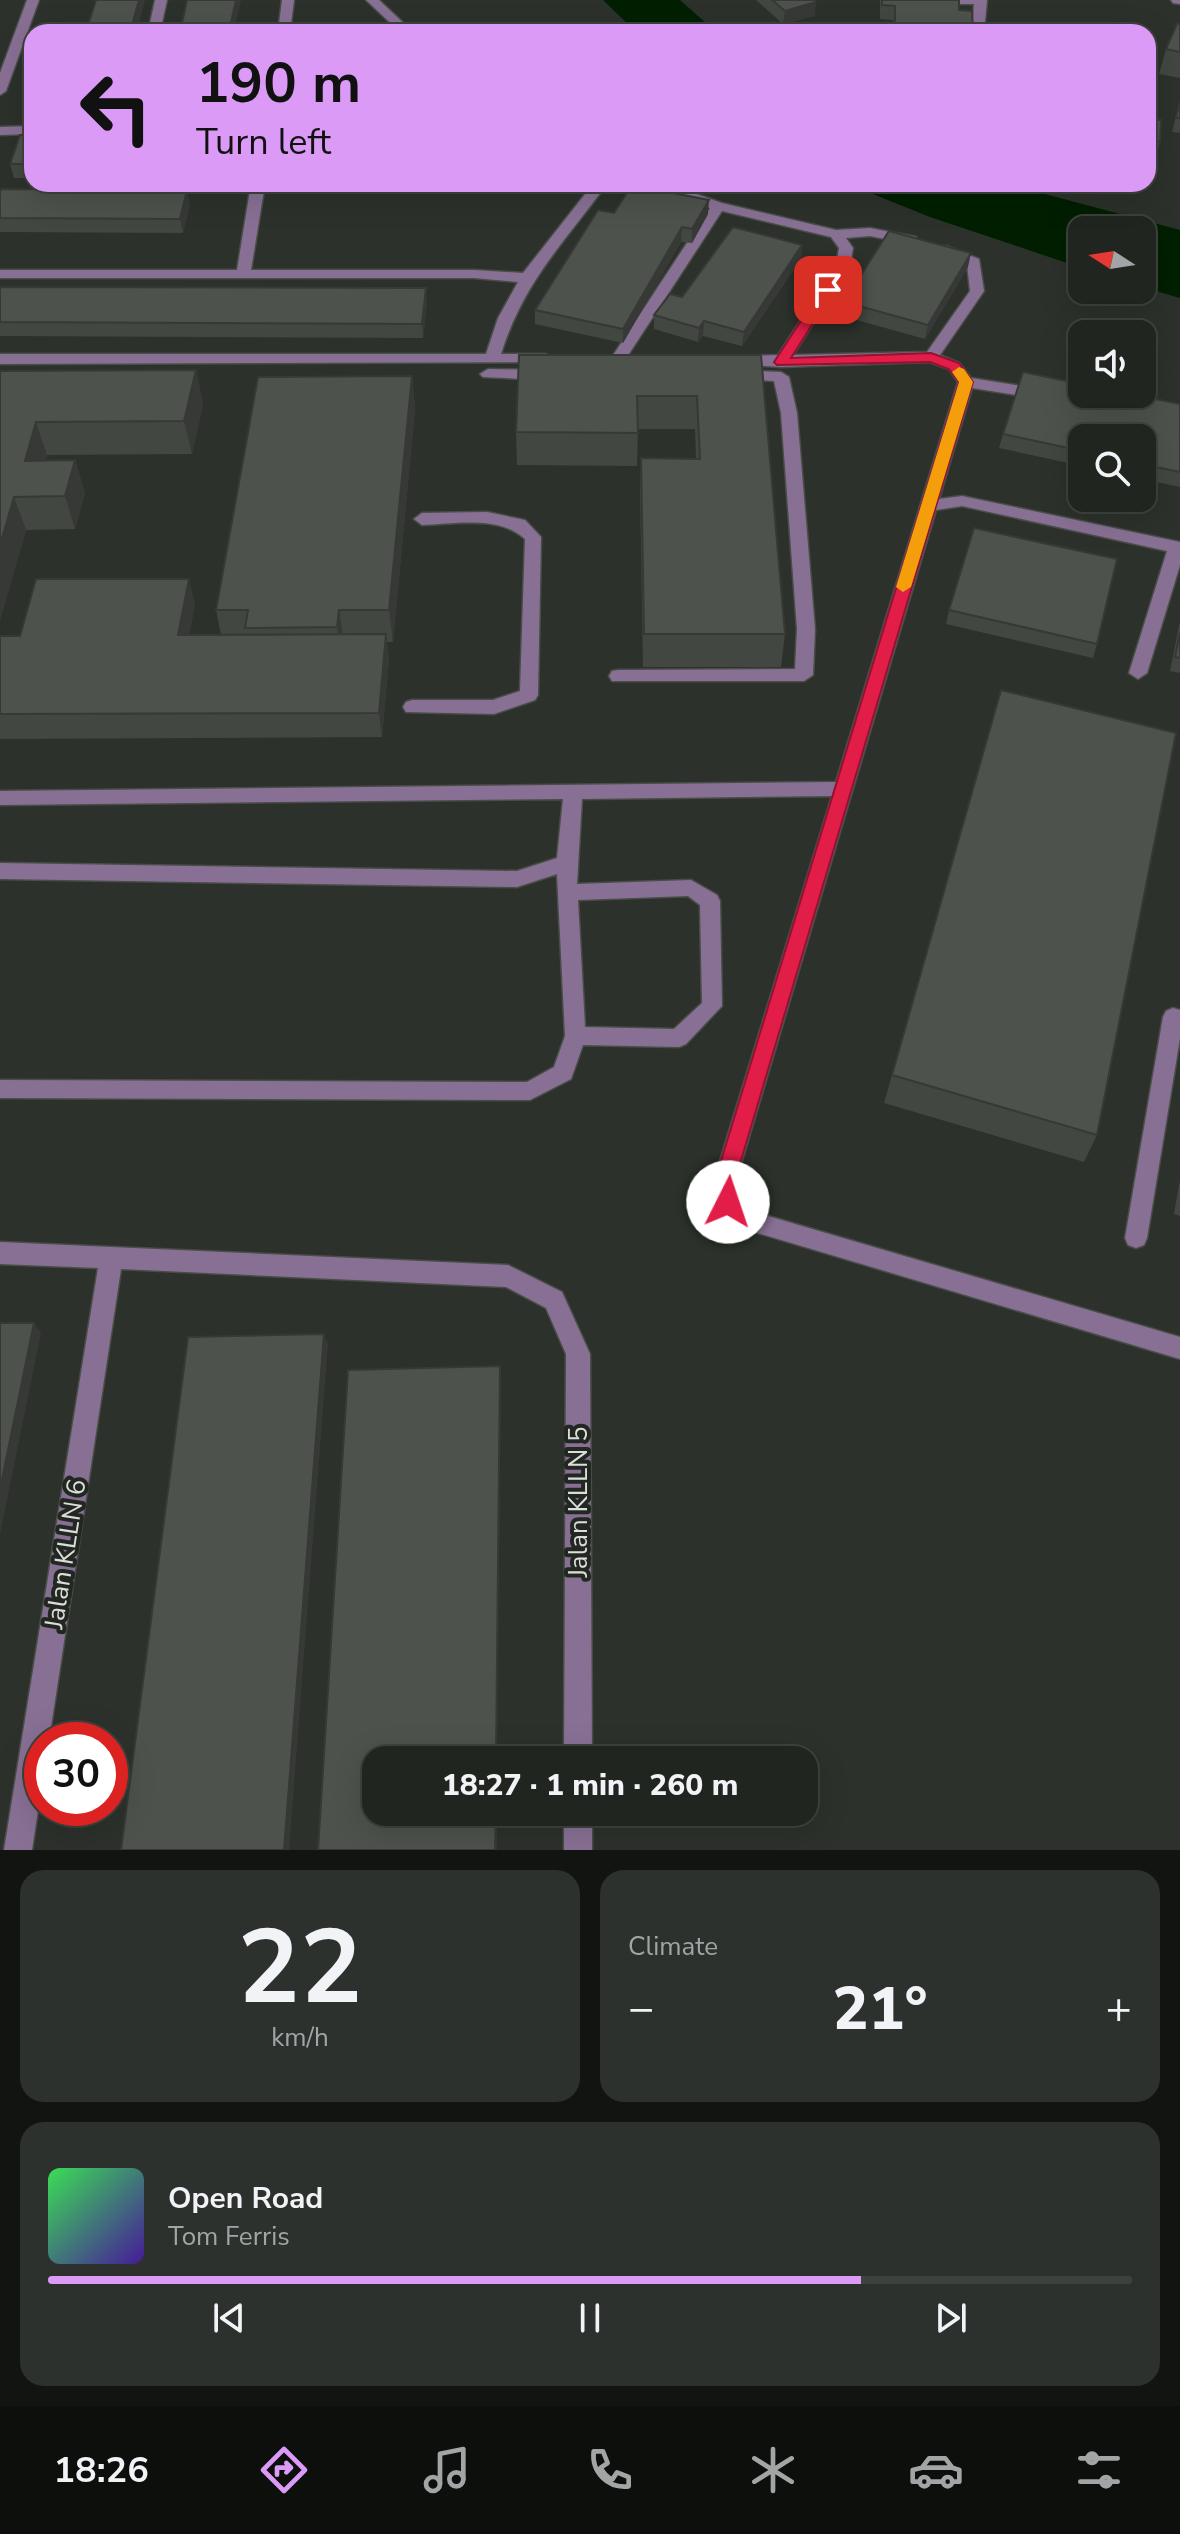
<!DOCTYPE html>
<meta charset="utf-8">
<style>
:root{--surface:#212520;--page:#2d312d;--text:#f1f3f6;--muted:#a2a5a5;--line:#3e423e;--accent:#da9af6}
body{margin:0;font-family:"Nunito Sans",sans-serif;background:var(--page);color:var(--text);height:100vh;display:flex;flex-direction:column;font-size:30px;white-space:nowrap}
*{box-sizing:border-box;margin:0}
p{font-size:26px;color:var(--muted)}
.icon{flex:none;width:44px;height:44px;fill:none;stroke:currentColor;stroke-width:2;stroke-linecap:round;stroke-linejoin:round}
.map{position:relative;height:1850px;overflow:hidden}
.side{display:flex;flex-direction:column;gap:20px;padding:20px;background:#121412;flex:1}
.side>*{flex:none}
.banner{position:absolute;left:24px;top:24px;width:1132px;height:168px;border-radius:24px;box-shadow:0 8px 32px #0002,0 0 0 2px var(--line);background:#da9af6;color:#111;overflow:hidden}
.needle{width:52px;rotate:282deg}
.tools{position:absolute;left:1068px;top:216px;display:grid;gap:16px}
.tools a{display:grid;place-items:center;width:88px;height:88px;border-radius:16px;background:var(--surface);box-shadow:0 8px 32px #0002,0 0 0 2px var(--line);font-size:40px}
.speed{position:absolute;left:24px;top:1722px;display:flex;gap:16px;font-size:40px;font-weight:700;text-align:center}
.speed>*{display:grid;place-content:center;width:104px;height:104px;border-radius:50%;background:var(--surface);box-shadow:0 8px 32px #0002,0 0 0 2px var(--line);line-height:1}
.speed .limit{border:12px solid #d22;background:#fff;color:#111}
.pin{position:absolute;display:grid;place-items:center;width:68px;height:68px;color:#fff;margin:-34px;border-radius:16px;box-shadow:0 4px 12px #0006}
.me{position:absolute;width:88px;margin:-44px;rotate:4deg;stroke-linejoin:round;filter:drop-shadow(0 0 6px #0008)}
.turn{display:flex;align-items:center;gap:28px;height:168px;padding:0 40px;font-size:36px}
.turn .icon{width:104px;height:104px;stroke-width:2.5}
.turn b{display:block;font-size:56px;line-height:68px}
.big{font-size:60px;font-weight:800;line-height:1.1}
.side .card{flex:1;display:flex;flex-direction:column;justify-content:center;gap:12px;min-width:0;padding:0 28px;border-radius:24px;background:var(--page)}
.side .dial{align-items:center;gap:0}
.dial b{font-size:104px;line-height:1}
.song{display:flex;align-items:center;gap:24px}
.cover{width:96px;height:96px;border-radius:12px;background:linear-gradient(135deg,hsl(130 70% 55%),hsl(260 70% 35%))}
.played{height:8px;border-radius:4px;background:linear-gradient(90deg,var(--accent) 75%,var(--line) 75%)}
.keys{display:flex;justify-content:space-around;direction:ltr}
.heat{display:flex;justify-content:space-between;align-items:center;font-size:44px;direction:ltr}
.side .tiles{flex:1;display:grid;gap:20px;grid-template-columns:1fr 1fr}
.card:last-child{grid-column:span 2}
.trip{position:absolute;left:362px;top:1746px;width:456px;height:80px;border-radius:24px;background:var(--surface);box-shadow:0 8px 32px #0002,0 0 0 2px var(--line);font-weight:800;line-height:80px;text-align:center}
.menu{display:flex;height:128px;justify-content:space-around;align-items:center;background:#0d0f0d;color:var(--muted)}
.menu .icon{width:56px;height:56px}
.menu .on{color:var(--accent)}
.menu b{font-size:36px;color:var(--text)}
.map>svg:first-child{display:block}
.water{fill:#011f00}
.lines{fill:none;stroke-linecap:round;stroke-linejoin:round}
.minor-casing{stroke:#484d47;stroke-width:3}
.minor{fill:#887094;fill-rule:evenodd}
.wall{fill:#424741}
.shaded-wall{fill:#363935}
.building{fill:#4d524c;stroke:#363935;stroke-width:2}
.route{fill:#e11d48;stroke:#92132f;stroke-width:2}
.slow{fill:#f59e0b}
.labels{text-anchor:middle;stroke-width:8;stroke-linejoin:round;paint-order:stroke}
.near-street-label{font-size:26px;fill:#daddd9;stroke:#222722}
</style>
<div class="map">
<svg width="1180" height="1850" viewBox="0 0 1180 1850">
<rect width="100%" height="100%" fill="#2c312b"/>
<g class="water">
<polygon points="603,0 680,0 716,32 636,32"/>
<polygon points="848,184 1008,184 1180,230 1180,298 1142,287 1142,230 1082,230 1082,268 930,217"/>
</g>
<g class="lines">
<defs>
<g id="minor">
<polygon points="27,0 39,0 6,91 0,95 0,73"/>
<polygon points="155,0 167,0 160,32 148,32"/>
<polygon points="282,0 294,0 290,32 278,32"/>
<polygon points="366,0 379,0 413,32 400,32"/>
<polygon points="947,0 987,0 984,32 972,32 974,4 953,4"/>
<polygon points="1171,0 1180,0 1180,4 1173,3"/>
<polygon points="32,126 32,134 0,135 0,127"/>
<path d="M251 184H265L251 270H474L523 273 593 184H607C563 244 524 281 501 354H545L550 356V362L0 364V354H486L498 318 518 282 474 278H0V270H237Z"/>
<path d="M648 184H668L722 203 836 230 870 228 916 237V243L911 244 870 236 846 238 853 248 850 266 793 355 927 352 970 291 967 264 939 250 946 246 979 259 984 291 940 355 959 363 971 378 1041 389 1049 394 1041 399 972 388 939 499 962 496 1180 542V565L1147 673 1138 679 1129 673 1167 551 962 506 936 510 738 1174 739 1197 758 1213 1180 1337V1359L751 1231C721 1220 717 1203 716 1174L832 796 582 799 577 884 691 880 717 895 720 901 722 1006 686 1044 679 1047 583 1045 571 1079 530 1100 0 1098V1080L527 1082 554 1067 565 1036 557 874 517 887 0 879V863L517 871 557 858 563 799 0 805V791L836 782 958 382 949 369 929 362 781 367 732 364V358L737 356 778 355 836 266 839 248 831 237 722 211 623 363H613L610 360 710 208ZM688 896 700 905 702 1003 674 1029 585 1027 578 900Z"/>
<polygon points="488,369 543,370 551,375 543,380 483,377 480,374"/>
<polygon points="735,370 781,372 789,377 797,413 815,629 813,675 804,681 612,681 609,676 612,671 618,670 795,669 797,629 781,413 774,381 730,378 730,372"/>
<path d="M487 512 525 520 541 537 538 695 535 700 494 714 406 712 403 707 406 702 412 700H493L520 691 525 539C499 515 454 524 422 525L414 519 422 513Z"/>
<polygon points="1173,1008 1180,1010 1180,1038 1147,1238 1144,1245 1136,1248 1128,1245 1125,1238 1163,1017 1166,1011"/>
<polygon points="0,1242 508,1265 562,1292 590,1354 592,1760 564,1760 566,1354 546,1308 506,1287 121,1269 49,1740 42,1740 42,1784 32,1850 4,1850 98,1268 0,1264"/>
<rect x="564" y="1812" width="28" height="38"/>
</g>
</defs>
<use href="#minor" class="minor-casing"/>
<use href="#minor" class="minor"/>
</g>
<g class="wall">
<polygon points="756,0 814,0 815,16 783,24"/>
<polygon points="880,0 959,0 959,10 973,30 973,32 893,32 893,20 880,19"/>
<polygon points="1180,24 1180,78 1159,74 1166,49"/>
<polygon points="1180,101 1180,133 1172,132"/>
<polygon points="1148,119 1160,142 1158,149 1148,148"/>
<polygon points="32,135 32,178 14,178 10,164"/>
<polygon points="0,192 190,204 183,233 0,232"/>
<polygon points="614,213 708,214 692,243 681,242 623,343 535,324 535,310"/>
<polygon points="802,245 801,259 742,346 703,336 698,342 654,329 654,315 682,297"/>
<polygon points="968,267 925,339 842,316 844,302"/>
<polygon points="0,287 427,302 423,338 0,336"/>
<polygon points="761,355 785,634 781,667 643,667 640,491 641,458 696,459 695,429 638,429 637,466 517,465 516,432"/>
<polygon points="196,370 203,404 192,454 47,455 45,461 75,460 85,493 75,529 26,530 0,620 0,371"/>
<polygon points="412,376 415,409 393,642 387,642 389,660 382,737 0,739 0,636 20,636 195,604 189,635 221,635 216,610"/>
<polygon points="1180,404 1180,487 1142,479 1142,438 1082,438 1082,466 999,448 1003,434"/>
<polygon points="949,610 1097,644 1093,658 946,624"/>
<polygon points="1180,621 1180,673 1170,671"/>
<polygon points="1001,690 1097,1135 1084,1162 884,1103"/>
<polygon points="1180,1179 1180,1216 1174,1214"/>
</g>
<g class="shaded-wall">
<polygon points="139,0 145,0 137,32 130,32"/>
<polygon points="236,0 241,0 234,32 229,32"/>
<polygon points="816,2 815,16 783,24 785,11"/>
<polygon points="187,190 190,204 183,233 180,219"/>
<polygon points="709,200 708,214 692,243 692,229"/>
<polygon points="682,227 681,242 623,343 623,329"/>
<polygon points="802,245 801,259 742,346 744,332"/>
<polygon points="971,253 968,267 925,339 928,325"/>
<polygon points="426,288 427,302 423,338 422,324"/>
<polygon points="704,321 703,336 698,342 699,328"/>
<polygon points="196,370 203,404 192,454 184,421"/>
<polygon points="412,376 415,409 393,642 389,610"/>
<polygon points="36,422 47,455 36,494 25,461"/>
<polygon points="75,460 85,493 75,529 65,496"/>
<polygon points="14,497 26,530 0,620 0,545"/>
<polygon points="189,579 195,604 185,660 178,635"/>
<polygon points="339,610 344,642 342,660 337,627"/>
<polygon points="386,634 389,660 382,737 379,713"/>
<polygon points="34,1323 41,1333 0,1535 0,1489"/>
<polygon points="324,1334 328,1344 289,1850 284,1850"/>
<polygon points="500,1366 501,1376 497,1760 496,1760"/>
<polygon points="496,1812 497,1812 497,1850 495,1850"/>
</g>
<g class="building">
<polygon points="96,0 139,0 130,32 86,32"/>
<polygon points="187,0 236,0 229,32 180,32"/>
<polygon points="772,0 814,0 816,2 785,11"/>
<polygon points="882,0 959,0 959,10 972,11 973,30 895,27 895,6 882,5"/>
<polygon points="1177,24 1180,24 1180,52 1166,49"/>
<polygon points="1180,101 1180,118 1176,118"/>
<polygon points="1148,119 1161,120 1160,142 1148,141"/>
<polygon points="20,135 32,135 32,164 10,164"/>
<polygon points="632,185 709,200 692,229 682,227 623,329 535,310 598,210 614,213"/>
<polygon points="1,189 187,190 180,219 0,218 0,192"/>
<polygon points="733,227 802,245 744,332 704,321 699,328 654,315 670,294 682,297"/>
<polygon points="889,231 971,253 928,325 844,302"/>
<polygon points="0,287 426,288 422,324 0,322"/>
<polygon points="519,355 761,355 785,634 644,634 641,458 700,459 697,396 637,396 638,433 516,432"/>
<polygon points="196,370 184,421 36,422 25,461 75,460 65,496 14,497 0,545 0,371"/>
<polygon points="1023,372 1082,384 1082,394 1131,394 1180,404 1180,472 1142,464 1142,438 1082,438 1082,451 1003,434"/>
<polygon points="412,376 389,610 339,610 337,627 245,628 248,610 216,610 258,377"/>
<polygon points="974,528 1117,559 1097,644 949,610"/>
<polygon points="36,579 189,579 178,635 386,634 379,713 0,714 0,636 20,636"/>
<polygon points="1180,633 1180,658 1175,657"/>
<polygon points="1001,690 1176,733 1097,1135 892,1075"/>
<polygon points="0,1323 34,1323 0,1489"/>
<polygon points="324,1334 284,1850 121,1850 188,1337"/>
<polygon points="500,1366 496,1760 376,1760 376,1812 496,1812 495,1850 318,1850 348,1370"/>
</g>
<polygon class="route" points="828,286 834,290 791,358 931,353 959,363 973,382 737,1174 738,1202 735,1209 728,1212 721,1209 717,1174 959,382 949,369 930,362 777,365 774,362 821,290"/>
<polygon class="slow" points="959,367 964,369 973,382 911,587 903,592 896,587 959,382 952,372"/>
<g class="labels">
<g class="near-street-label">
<text transform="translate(578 1502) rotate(-90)" y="9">Jalan KLLN 5</text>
<text transform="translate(65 1554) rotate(-81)" y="9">Jalan KLLN 6</text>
</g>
</g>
</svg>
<div class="tools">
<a><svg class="needle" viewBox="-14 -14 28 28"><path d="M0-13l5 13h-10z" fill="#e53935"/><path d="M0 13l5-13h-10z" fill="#a2a5a5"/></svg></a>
<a><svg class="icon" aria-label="sound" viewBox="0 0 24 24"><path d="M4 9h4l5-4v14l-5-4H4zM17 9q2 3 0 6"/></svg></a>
<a><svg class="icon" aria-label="search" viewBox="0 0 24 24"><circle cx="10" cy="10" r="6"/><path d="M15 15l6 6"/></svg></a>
</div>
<div class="speed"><div class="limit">30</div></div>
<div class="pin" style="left:828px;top:290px;background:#d93025"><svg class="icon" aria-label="arrive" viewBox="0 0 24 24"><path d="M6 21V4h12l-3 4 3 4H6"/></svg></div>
<svg class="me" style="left:728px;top:1202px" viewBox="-20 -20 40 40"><circle r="19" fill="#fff"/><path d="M0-13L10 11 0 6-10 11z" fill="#e11d48"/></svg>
<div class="trip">18:27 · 1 min · 260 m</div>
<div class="banner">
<div class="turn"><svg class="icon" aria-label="left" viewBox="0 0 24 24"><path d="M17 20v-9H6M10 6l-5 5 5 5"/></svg><div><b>190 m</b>Turn left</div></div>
</div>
</div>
<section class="side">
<div class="tiles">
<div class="card dial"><b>22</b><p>km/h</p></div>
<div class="card"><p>Climate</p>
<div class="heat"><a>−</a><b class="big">21°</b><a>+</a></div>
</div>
<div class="card">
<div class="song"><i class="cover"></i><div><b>Open Road</b><p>Tom Ferris</p></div></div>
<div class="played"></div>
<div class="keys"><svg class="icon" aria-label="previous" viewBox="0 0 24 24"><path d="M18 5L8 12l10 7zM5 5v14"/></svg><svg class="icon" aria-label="pause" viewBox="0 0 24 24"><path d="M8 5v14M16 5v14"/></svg><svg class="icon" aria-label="next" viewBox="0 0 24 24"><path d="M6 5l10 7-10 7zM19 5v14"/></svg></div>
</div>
</div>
</section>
<nav class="menu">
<b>18:26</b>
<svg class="icon on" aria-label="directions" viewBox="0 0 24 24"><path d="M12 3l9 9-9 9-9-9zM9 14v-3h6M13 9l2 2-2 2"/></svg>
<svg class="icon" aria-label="music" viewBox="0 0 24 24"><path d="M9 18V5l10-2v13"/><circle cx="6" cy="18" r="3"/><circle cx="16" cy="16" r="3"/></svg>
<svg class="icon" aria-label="phone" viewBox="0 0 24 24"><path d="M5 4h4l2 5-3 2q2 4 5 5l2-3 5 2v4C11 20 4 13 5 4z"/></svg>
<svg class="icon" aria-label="climate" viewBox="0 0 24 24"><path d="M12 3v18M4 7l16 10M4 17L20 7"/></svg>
<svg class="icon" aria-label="car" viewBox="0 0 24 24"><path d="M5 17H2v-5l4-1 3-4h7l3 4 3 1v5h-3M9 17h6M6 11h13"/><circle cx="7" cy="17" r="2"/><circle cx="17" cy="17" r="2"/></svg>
<svg class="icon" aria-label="filters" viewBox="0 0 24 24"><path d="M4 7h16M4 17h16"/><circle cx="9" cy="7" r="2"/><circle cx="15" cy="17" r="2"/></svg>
</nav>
